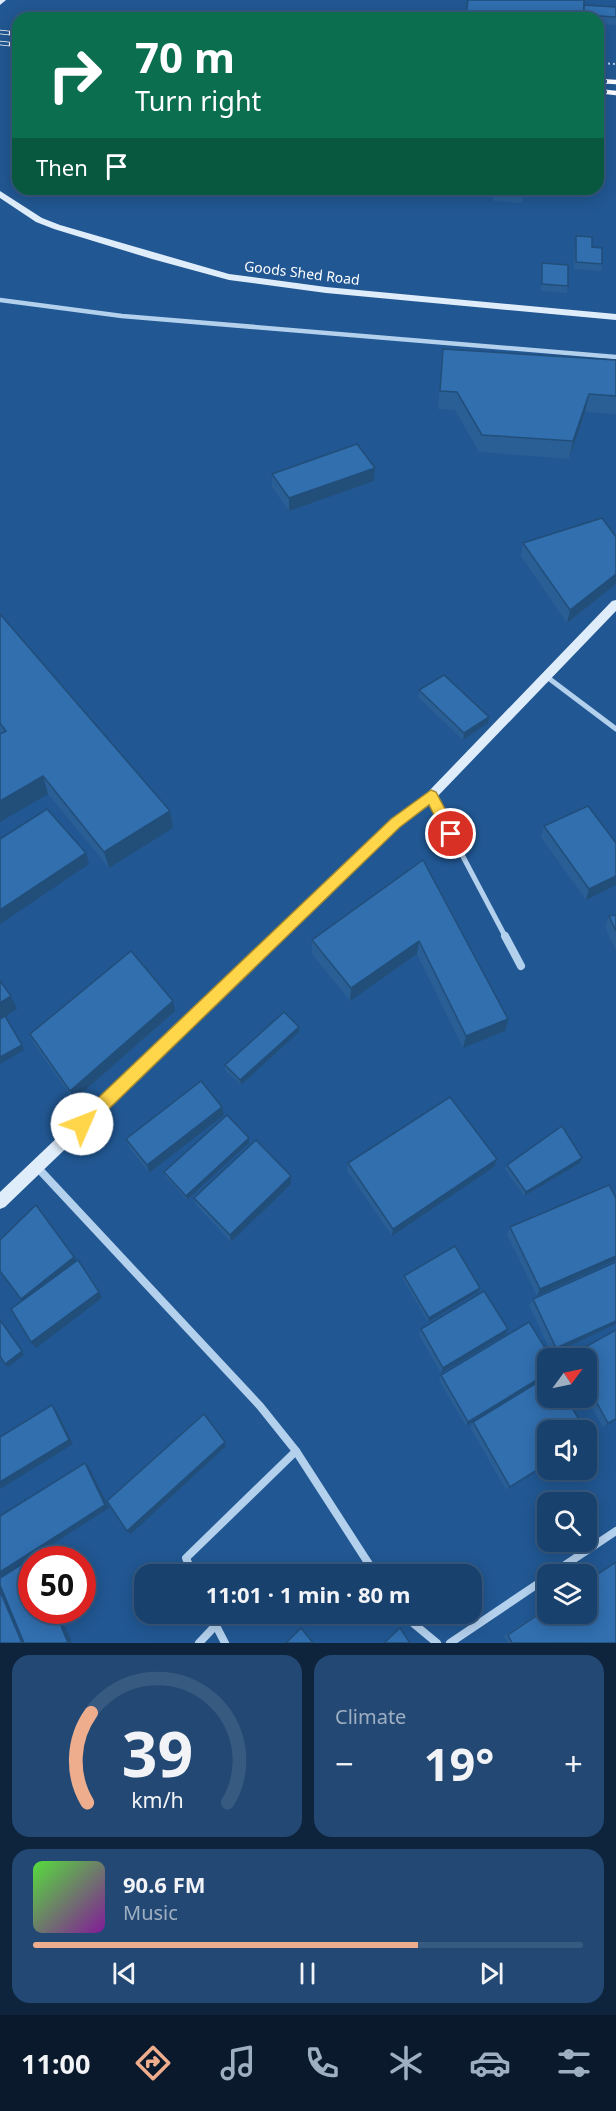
<!DOCTYPE html>
<meta charset="utf-8">
<style>
:root{--surface:#19416e;--page:#224873;--text:#f1f3f6;--muted:#9fafc2;--line:#375a81;--accent:#eead8d}
body{margin:0;font-family:"Noto Sans",sans-serif;background:var(--page);color:var(--text);height:100vh;display:flex;flex-direction:column;font-size:22px;white-space:nowrap}
*{box-sizing:border-box;margin:0}
p{font-size:20px;color:var(--muted)}
.icon{flex:none;width:33px;height:33px;fill:none;stroke:currentColor;stroke-width:2;stroke-linecap:round;stroke-linejoin:round}
.map{position:relative;height:1643px;overflow:hidden}
.details{display:flex;flex-direction:column;gap:12px;padding:12px;background:#0e243c;flex:1}
.details>*{flex:none}
.hud{position:absolute;left:12px;top:12px;width:592px;height:183px;border-radius:18px;box-shadow:0 3px 15px #0003,0 0 0 2px var(--line);background:#0b6e4f;color:#fff;overflow:hidden}
.needle{width:39px;rotate:57deg}
.buttons{position:absolute;left:537px;top:1348px;display:grid;gap:12px}
.buttons a{display:grid;place-items:center;width:60px;height:60px;border-radius:12px;background:var(--surface);box-shadow:0 3px 15px #0003,0 0 0 2px var(--line);font-size:30px}
.speed{position:absolute;left:18px;top:1546px;display:flex;gap:12px;font-size:30px;font-weight:700;text-align:center}
.speed>*{display:grid;place-content:center;width:78px;height:78px;border-radius:50%;background:var(--surface);box-shadow:0 3px 15px #0003,0 0 0 2px var(--line);line-height:1}
.speed .limit{border:9px solid #d22;background:#fff;color:#111}
.pin{position:absolute;display:grid;place-items:center;width:51px;height:51px;color:#fff;margin:-26px;border:3px solid #fff;border-radius:50%;box-shadow:0 2px 6px #0007}
.me{position:absolute;width:66px;margin:-33px;rotate:46deg;stroke-linejoin:round;filter:drop-shadow(0 0 4px #0008)}
.turn{display:flex;align-items:center;gap:21px;height:126px;padding:0 24px;font-size:27px}
.turn .icon{width:78px;height:78px;stroke-width:2.5}
.turn b{display:block;font-size:42px;line-height:51px}
.then{display:flex;align-items:center;height:57px;padding:0 24px;background:#0003;gap:12px;font-size:22px}
.big{font-size:45px;font-weight:700;line-height:1.1}
.details .widget{flex:1;display:flex;flex-direction:column;justify-content:center;gap:9px;min-width:0;padding:0 21px;border-radius:18px;background:var(--page)}
.details .dial{align-items:center;gap:0}
.dial svg{height:156px;overflow:visible;fill:none;stroke:var(--line);stroke-width:7;stroke-linecap:round;text-anchor:middle}
.dial text{fill:var(--text);stroke:none}
.song{display:flex;align-items:center;gap:18px}
.cover{width:72px;height:72px;border-radius:9px;background:linear-gradient(135deg,hsl(110 70% 55%),hsl(290 70% 35%))}
.played{height:6px;border-radius:3px;background:linear-gradient(90deg,var(--accent) 70%,var(--line) 70%)}
.keys{display:flex;justify-content:space-around;direction:ltr}
.heat{display:flex;justify-content:space-between;align-items:center;font-size:33px;direction:ltr}
.details .tiles{flex:1;display:grid;gap:12px;grid-template-columns:1fr 1fr}
.widget:last-child{grid-column:span 2}
.trip{position:absolute;left:134px;top:1564px;width:348px;height:60px;border-radius:18px;background:var(--surface);box-shadow:0 3px 15px #0003,0 0 0 2px var(--line);font-weight:700;line-height:60px;text-align:center}
.menu{display:flex;height:96px;justify-content:space-around;align-items:center;background:#0a1a2c;color:var(--muted)}
.menu .icon{width:42px;height:42px}
.menu .current{color:var(--accent)}
.menu b{font-size:27px;color:var(--text)}
.map>svg:first-child{display:block}
.lines{fill:none;stroke-linecap:round;stroke-linejoin:round}
.path{stroke:#b3d0ed;stroke-width:2;stroke-dasharray:2 3;stroke-linecap:butt}
.minor-far2{stroke:#b3d0ed;stroke-width:4.5}
.minor-far1{stroke:#b3d0ed;stroke-width:5}
.minor{stroke:#b3d0ed;stroke-width:8}
.secondary{fill:#dfecfa;fill-rule:evenodd}
.rail-casing{stroke:#fff;stroke-width:4.5}
.rail{stroke:#215792;stroke-width:3;stroke-dasharray:9;stroke-linecap:butt}
.wall{fill:#2a5f96}
.shaded-wall{fill:#224e7a}
.building{fill:#316faf;stroke:#224e7a;stroke-width:1.5}
.route{fill:#ffd54a;stroke:#a68a30;stroke-width:1.5}
.labels{text-anchor:middle;stroke-width:6;stroke-linejoin:round;paint-order:stroke}
.far-street-label{font-size:14px;fill:#fff;stroke:#215792}
</style>
<div class="map">
<svg width="616" height="1643" viewBox="0 0 616 1643">
<rect width="100%" height="100%" fill="#215792"/>
<g class="lines">
<polyline class="path" points="598,63 616,64"/>
<polyline class="minor-far2" points="0,300 122,316 616,357"/>
<g class="minor-far1">
<polyline points="547,677 616,729"/>
<polyline points="431,796 506,938"/>
</g>
<g class="minor">
<polyline points="505,936 521,966"/>
<polyline points="37,1167 260,1406 296,1451 376,1575"/>
<polyline points="193,1575 186,1558 296,1451"/>
<polyline points="550,1575 616,1531"/>
<polyline points="210,1614 225,1643"/>
<polyline points="402,1614 437,1643"/>
<polyline points="199,1643 215,1626"/>
<polyline points="450,1643 548,1577"/>
</g>
<g class="secondary">
<polygon points="0,0 6,0 0,5"/>
<polygon points="0,191 42,218 60,225 229,274 326,287 616,314 616,320 326,293 229,280 152,259 54,229 36,222 0,198"/>
<polygon points="616,600 616,611 435,799 400,827 5,1207 0,1209 0,1192 392,819 427,793 612,601"/>
</g>
<defs>
<g id="rail">
<polyline points="0,32 18,34"/>
<polyline points="0,43 18,45"/>
<polyline points="598,81 616,82"/>
<polyline points="598,91 616,93"/>
</g>
</defs>
<use href="#rail" class="rail-casing"/>
<use href="#rail" class="rail"/>
</g>
<g class="wall">
<polygon points="468,0 616,7 616,25 598,24 598,18 466,18"/>
<polygon points="494,189 553,189 553,191 523,189 522,203 493,201"/>
<polygon points="576,236 592,247 602,264 601,271 574,269 575,243"/>
<polygon points="542,263 568,286 567,293 541,291 541,270"/>
<polygon points="443,349 616,360 616,414 585,412 569,459 479,452 455,410 438,409"/>
<polygon points="375,468 374,481 289,511 272,487 272,474"/>
<polygon points="616,537 616,584 567,623 521,556 523,543"/>
<polygon points="0,614 170,811 173,828 109,868 48,794 0,822"/>
<polygon points="419,690 489,717 488,723 463,740 418,697"/>
<polygon points="544,826 616,843 616,885 586,900 541,837"/>
<polygon points="423,860 505,1031 463,1048 417,954 350,1001 312,954 312,940"/>
<polygon points="616,915 616,951 605,927 609,916"/>
<polygon points="175,1011 74,1100 34,1044 30,1034"/>
<polygon points="299,1032 241,1085 225,1070 225,1065"/>
<polygon points="222,1107 224,1115 149,1173 129,1147 126,1139"/>
<polygon points="249,1138 249,1143 187,1200 165,1176 164,1172"/>
<polygon points="348,1163 494,1167 392,1236 347,1171"/>
<polygon points="580,1163 524,1196 505,1169 507,1165"/>
<polygon points="291,1176 291,1184 231,1242 196,1205 194,1198"/>
<polygon points="616,1198 616,1260 537,1296 507,1235 510,1227"/>
<polygon points="404,1276 478,1292 428,1322 403,1279"/>
<polygon points="533,1299 616,1324 552,1354 529,1305"/>
<polygon points="421,1329 508,1329 505,1335 441,1373 419,1335"/>
<polygon points="616,1330 616,1420 603,1427 586,1397 586,1359 567,1359 571,1355"/>
<polygon points="441,1375 548,1376 466,1426 439,1380"/>
<polygon points="473,1422 548,1431 548,1464 506,1490 470,1427"/>
<polygon points="616,1561 616,1643 508,1643 504,1636 548,1607 548,1614 586,1614 586,1581"/>
</g>
<g class="shaded-wall">
<polygon points="589,394 585,412 569,459 573,441"/>
<polygon points="375,468 374,481 289,511 289,498"/>
<polygon points="616,574 616,584 567,623 570,610"/>
<polygon points="489,717 488,723 463,740 464,733"/>
<polygon points="43,776 48,794 0,822 0,801"/>
<polygon points="170,811 173,828 109,868 104,852"/>
<polygon points="86,853 89,864 0,924 0,910"/>
<polygon points="616,876 616,885 586,900 589,889"/>
<polygon points="419,941 417,954 350,1001 351,988"/>
<polygon points="11,996 17,1009 0,1020 0,1003"/>
<polygon points="173,1001 175,1011 74,1100 70,1091"/>
<polygon points="508,1019 505,1031 463,1048 466,1036"/>
<polygon points="299,1027 299,1032 241,1085 240,1080"/>
<polygon points="22,1045 24,1050 0,1064 0,1057"/>
<polygon points="222,1107 224,1115 149,1173 147,1165"/>
<polygon points="249,1138 249,1143 187,1200 186,1196"/>
<polygon points="582,1158 580,1163 524,1196 526,1192"/>
<polygon points="497,1159 494,1167 392,1236 393,1229"/>
<polygon points="291,1176 291,1184 231,1242 230,1235"/>
<polygon points="616,1256 616,1260 537,1296 540,1289"/>
<polygon points="74,1257 78,1264 25,1306 21,1299"/>
<polygon points="480,1288 478,1292 428,1322 429,1318"/>
<polygon points="99,1292 102,1298 36,1348 31,1342"/>
<polygon points="0,1319 24,1355 8,1367 5,1364"/>
<polygon points="616,1321 616,1324 552,1354 556,1348"/>
<polygon points="508,1329 505,1335 441,1373 443,1368"/>
<polygon points="548,1373 548,1376 466,1426 468,1422"/>
<polygon points="52,1405 56,1410 73,1444 0,1489 0,1482"/>
<polygon points="616,1419 616,1420 603,1427 608,1423"/>
<polygon points="225,1442 226,1446 131,1534 127,1531"/>
<polygon points="85,1463 89,1467 109,1508 1,1577 0,1576 0,1572"/>
<polygon points="548,1463 548,1464 506,1490 510,1487"/>
<polygon points="0,1580 26,1643 22,1643 0,1591"/>
<polygon points="55,1611 58,1611 72,1643 68,1643"/>
</g>
<g class="building">
<polygon points="468,0 584,0 584,15 525,12 524,18 487,18 466,17"/>
<polygon points="584,5 616,7 616,17 584,15"/>
<polygon points="495,189 523,189 523,196 494,194"/>
<polygon points="576,236 592,237 592,247 602,248 602,264 576,262"/>
<polygon points="542,263 568,265 568,286 542,284"/>
<polygon points="443,349 616,360 616,396 589,394 573,441 482,435 457,392 440,391"/>
<polygon points="357,444 375,468 289,498 272,474"/>
<polygon points="602,518 616,537 616,574 570,610 523,543"/>
<polygon points="0,614 170,811 104,852 43,776 0,801 0,734 6,731 0,723"/>
<polygon points="444,675 489,717 464,733 419,690"/>
<polygon points="588,806 616,843 616,876 589,889 544,826"/>
<polygon points="47,809 86,853 0,910 0,839"/>
<polygon points="423,860 508,1019 466,1036 419,941 351,988 312,940"/>
<polygon points="616,915 616,931 609,916"/>
<polygon points="131,951 173,1001 70,1091 30,1034"/>
<polygon points="0,981 11,996 0,1003"/>
<polygon points="284,1012 299,1027 240,1080 225,1065"/>
<polygon points="5,1016 22,1045 0,1057 0,1019"/>
<polygon points="201,1081 222,1107 147,1165 126,1139"/>
<polygon points="450,1097 497,1159 393,1229 348,1163"/>
<polygon points="227,1115 249,1138 186,1196 164,1172"/>
<polygon points="562,1126 582,1158 526,1192 507,1165"/>
<polygon points="256,1140 291,1176 230,1235 194,1198"/>
<polygon points="609,1185 616,1198 616,1256 540,1289 510,1227"/>
<polygon points="36,1205 74,1257 21,1299 0,1271 0,1240"/>
<polygon points="455,1246 480,1288 429,1318 404,1276"/>
<polygon points="78,1260 99,1292 31,1342 11,1309"/>
<polygon points="616,1262 616,1321 556,1348 533,1299"/>
<polygon points="484,1291 508,1329 443,1368 421,1329"/>
<polygon points="0,1320 22,1351 5,1364 0,1356"/>
<polygon points="529,1322 552,1359 548,1359 548,1373 468,1422 441,1375"/>
<polygon points="616,1330 616,1419 608,1423 586,1383 586,1359 573,1359 571,1355"/>
<polygon points="548,1376 548,1398 566,1398 586,1431 548,1431 548,1463 510,1487 473,1422"/>
<polygon points="52,1405 69,1440 0,1482 0,1437"/>
<polygon points="204,1414 225,1442 127,1531 107,1501"/>
<polygon points="85,1463 105,1505 0,1572 0,1516"/>
<polygon points="32,1558 33,1560 32,1560 32,1611 55,1611 68,1643 24,1643 0,1585 0,1578"/>
<polygon points="616,1562 616,1643 512,1643 508,1635 548,1608 548,1614 586,1614 586,1582"/>
<polygon points="0,1591 22,1643 0,1643"/>
<polygon points="301,1628 313,1643 286,1643"/>
<polygon points="400,1628 410,1643 384,1643"/>
</g>
<polygon class="route" points="431,790 436,792 456,830 458,834 456,838 446,838 429,805 400,827 88,1129 82,1131 77,1129 74,1124 77,1118 391,819"/>
<g class="labels">
<g class="far-street-label">
<text transform="translate(302 273) rotate(7)" y="5">Goods Shed Road</text>
</g>
</g>
</svg>
<div class="buttons">
<a><svg class="needle" viewBox="-14 -14 28 28"><path d="M0-13l5 13h-10z" fill="#e53935"/><path d="M0 13l5-13h-10z" fill="#9fafc2"/></svg></a>
<a><svg class="icon" aria-label="sound" viewBox="0 0 24 24"><path d="M4 9h4l5-4v14l-5-4H4zM17 9q2 3 0 6"/></svg></a>
<a><svg class="icon" aria-label="search" viewBox="0 0 24 24"><circle cx="10" cy="10" r="6"/><path d="M15 15l6 6"/></svg></a>
<a><svg class="icon" aria-label="layers" viewBox="0 0 24 24"><path d="M12 4l9 5-9 5-9-5zM3 14l9 5 9-5"/></svg></a>
</div>
<div class="speed"><div class="limit">50</div></div>
<div class="pin" style="left:451px;top:834px;background:#d93025"><svg class="icon" aria-label="arrive" viewBox="0 0 24 24"><path d="M6 21V4h12l-3 4 3 4H6"/></svg></div>
<svg class="me" style="left:82px;top:1124px" viewBox="-20 -20 40 40"><circle r="19" fill="#fff"/><path d="M0-13L10 11 0 6-10 11z" fill="#ffd54a"/></svg>
<div class="trip">11:01 · 1 min · 80 m</div>
<div class="hud">
<div class="turn"><svg class="icon" aria-label="right" viewBox="0 0 24 24"><path d="M7 20v-9h11M14 6l5 5-5 5"/></svg><div><b>70 m</b>Turn right</div></div>
<div class="then">Then<svg class="icon" aria-label="arrive" viewBox="0 0 24 24"><path d="M6 21V4h12l-3 4 3 4H6"/></svg></div>
</div>
</div>
<section class="details">
<div class="tiles">
<div class="widget dial"><svg viewBox="0 0 100 80">
<path d="M14 69A42 42 0 1 1 86 69"/>
<path d="M14 69A42 42 0 0 1 16 23" stroke="#eead8d"/>
<text x="50" y="56" font-size="32" font-weight="700">39</text>
<text x="50" y="72" font-size="11">km/h</text>
</svg></div>
<div class="widget"><p>Climate</p>
<div class="heat"><a>−</a><b class="big">19°</b><a>+</a></div>
</div>
<div class="widget">
<div class="song"><i class="cover"></i><div><b>90.6 FM</b><p>Music</p></div></div>
<div class="played"></div>
<div class="keys"><svg class="icon" aria-label="previous" viewBox="0 0 24 24"><path d="M18 5L8 12l10 7zM5 5v14"/></svg><svg class="icon" aria-label="pause" viewBox="0 0 24 24"><path d="M8 5v14M16 5v14"/></svg><svg class="icon" aria-label="next" viewBox="0 0 24 24"><path d="M6 5l10 7-10 7zM19 5v14"/></svg></div>
</div>
</div>
</section>
<nav class="menu">
<b>11:00</b>
<svg class="icon current" aria-label="directions" viewBox="0 0 24 24"><path d="M12 3l9 9-9 9-9-9zM9 14v-3h6M13 9l2 2-2 2"/></svg>
<svg class="icon" aria-label="music" viewBox="0 0 24 24"><path d="M9 18V5l10-2v13"/><circle cx="6" cy="18" r="3"/><circle cx="16" cy="16" r="3"/></svg>
<svg class="icon" aria-label="phone" viewBox="0 0 24 24"><path d="M5 4h4l2 5-3 2q2 4 5 5l2-3 5 2v4C11 20 4 13 5 4z"/></svg>
<svg class="icon" aria-label="climate" viewBox="0 0 24 24"><path d="M12 3v18M4 7l16 10M4 17L20 7"/></svg>
<svg class="icon" aria-label="car" viewBox="0 0 24 24"><path d="M5 17H2v-5l4-1 3-4h7l3 4 3 1v5h-3M9 17h6M6 11h13"/><circle cx="7" cy="17" r="2"/><circle cx="17" cy="17" r="2"/></svg>
<svg class="icon" aria-label="filters" viewBox="0 0 24 24"><path d="M4 7h16M4 17h16"/><circle cx="9" cy="7" r="2"/><circle cx="15" cy="17" r="2"/></svg>
</nav>
